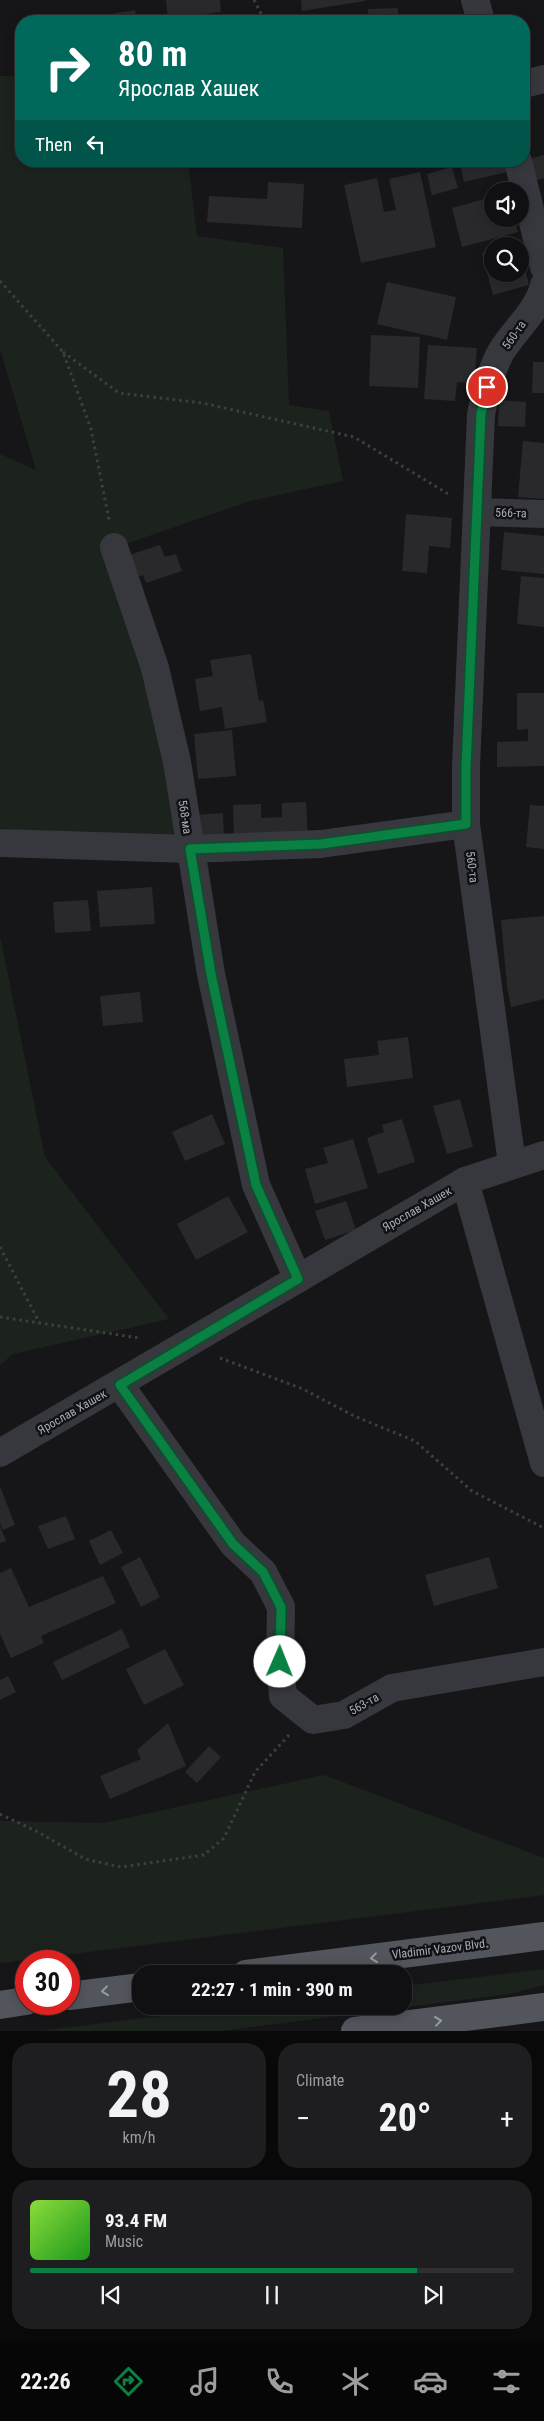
<!DOCTYPE html>
<meta charset="utf-8">
<style>
:root{--surface:#101012;--page:#1e1e20;--text:#f1f3f6;--muted:#9c9d9f;--line:#303032;--accent:#0b8043}
body{margin:0;font-family:"Roboto Condensed",sans-serif;background:var(--page);color:var(--text);height:100vh;display:flex;flex-direction:column;font-size:19px;white-space:nowrap}
*{box-sizing:border-box;margin:0}
p{font-size:16px;color:var(--muted)}
.icon{flex:none;width:28px;height:28px;fill:none;stroke:currentColor;stroke-width:2;stroke-linecap:round;stroke-linejoin:round}
.map{position:relative;height:2031px;overflow:hidden}
.panel{display:flex;flex-direction:column;gap:12px;padding:12px;background:#09090a;flex:1}
.panel>*{flex:none}
.top-card{position:absolute;left:15px;top:15px;width:515px;height:152px;border-radius:20px;box-shadow:0 2px 12px #0003,0 0 0 1px var(--line);background:#00695c;color:#fff;overflow:hidden}
.fabs{position:absolute;left:484px;top:182px;display:grid;gap:10px}
.fabs a{display:grid;place-items:center;width:45px;height:45px;border-radius:50%;background:var(--surface);box-shadow:0 2px 12px #0003,0 0 0 1px var(--line);font-size:25px}
.speed{position:absolute;left:15px;top:1950px;display:flex;gap:10px;font-size:25px;font-weight:700;text-align:center}
.speed>*{display:grid;place-content:center;width:65px;height:65px;border-radius:50%;background:var(--surface);box-shadow:0 2px 12px #0003,0 0 0 1px var(--line);line-height:1}
.speed .limit{border:8px solid #d22;background:#fff;color:#111}
.pin{position:absolute;display:grid;place-items:center;width:42px;height:42px;color:#fff;margin:-21px;border:2px solid #fff;border-radius:50%;box-shadow:0 1px 5px #0007}
.me{position:absolute;width:55px;margin:-28px;rotate:1deg;stroke-linejoin:round;filter:drop-shadow(0 0 4px #0008)}
.turn{display:flex;align-items:center;gap:18px;height:105px;padding:0 20px;font-size:22px}
.turn .icon{width:65px;height:65px;stroke-width:2.5}
.turn b{display:block;font-size:35px;line-height:42px}
.then{display:flex;align-items:center;height:48px;padding:0 20px;background:#0003;gap:10px;font-size:19px}
.big{font-size:38px;font-weight:700;line-height:1.1}
.panel .widget{flex:1;display:flex;flex-direction:column;justify-content:center;gap:8px;min-width:0;padding:0 18px;border-radius:20px;background:var(--page)}
.panel .dial{align-items:center;gap:0}
.dial b{font-size:65px;line-height:1}
.song{display:flex;align-items:center;gap:15px}
.cover{width:60px;height:60px;border-radius:8px;background:linear-gradient(135deg,hsl(90 70% 55%),hsl(120 70% 35%))}
.played{height:5px;border-radius:2px;background:linear-gradient(90deg,var(--accent) 80%,var(--line) 80%)}
.keys{display:flex;justify-content:space-around;direction:ltr}
.heat{display:flex;justify-content:space-between;align-items:center;font-size:28px;direction:ltr}
.panel .tiles{flex:1;display:grid;gap:12px;grid-template-columns:1fr 1fr}
.widget:last-child{grid-column:span 2}
.trip{position:absolute;left:132px;top:1965px;width:280px;height:50px;border-radius:20px;background:var(--surface);box-shadow:0 2px 12px #0003,0 0 0 1px var(--line);font-weight:700;line-height:50px;text-align:center}
.tabs{display:flex;height:80px;justify-content:space-around;align-items:center;background:#060607;color:var(--muted)}
.tabs .icon{width:35px;height:35px}
.tabs .active{color:var(--accent)}
.tabs b{font-size:22px;color:var(--text)}
.map>svg:first-child{display:block}
.green{fill:#1c231d}
.building{fill:#29292c}
.lines{fill:none;stroke-linecap:round;stroke-linejoin:round}
.path{stroke:#3d3f44;stroke-width:3;stroke-dasharray:2.5 4;stroke-linecap:butt}
.minor{stroke:#37383d;stroke-width:28}
.major{stroke:#53555c;stroke-width:28}
.oneway{stroke:#979ba6}
.route-casing{stroke:#07532c;stroke-width:12}
.route{stroke:#0b8043;stroke-width:9}
.labels{text-anchor:middle;stroke-width:5;stroke-linejoin:round;paint-order:stroke}
.street-label{font-size:12px;fill:#a8adb8;stroke:#111113}
</style>
<div class="map">
<svg width="544" height="2031" viewBox="0 0 544 2031">
<rect width="100%" height="100%" fill="#161618"/>
<g class="green">
<polygon points="0,76 21,76 21,161 188,161 197,236 283,248 289,405 329,411 343,481 250,501 114,548 190,849 0,828 0,454 36,470 0,349"/>
<polygon points="0,936 45,1157 169,1319 13,1354 0,1365"/>
<polygon points="324,1775 544,1858 544,1895 0,1963 0,1821 104,1823"/>
<polygon points="544,1969 544,1985 509,1994 220,2031 41,2031 238,2006 404,2006 404,1986"/>
</g>
<g class="building">
<polygon points="166,0 220,0 221,12 198,15 199,21 168,21"/>
<polygon points="301,0 365,0 365,1 302,11"/>
<polygon points="398,8 398,21 368,21 368,9"/>
<polygon points="135,10 137,21 74,21 74,20"/>
<polygon points="544,155 544,178 531,182 525,160"/>
<polygon points="278,161 306,161 306,162 280,168"/>
<polygon points="459,161 504,161 507,172 464,182"/>
<polygon points="452,167 458,188 432,195 427,174"/>
<polygon points="420,172 436,247 361,263 344,185 377,178 384,212 396,210 389,179"/>
<polygon points="268,182 304,184 302,228 207,222 209,196 267,199"/>
<polygon points="492,197 492,219 514,219 518,232 462,247 452,208"/>
<polygon points="492,250 492,274 520,274 521,253 529,285 493,295 482,253"/>
<polygon points="387,282 456,297 447,340 377,324"/>
<polygon points="371,335 420,337 418,388 369,386"/>
<polygon points="428,345 477,348 474,383 457,382 455,401 424,399"/>
<polygon points="533,362 544,362 544,393 532,393"/>
<polygon points="499,400 526,402 525,427 498,426"/>
<polygon points="523,441 544,443 544,499 518,497"/>
<polygon points="406,514 452,518 450,548 429,546 427,573 402,571"/>
<polygon points="504,532 544,536 544,574 501,570"/>
<polygon points="160,545 165,557 176,554 182,571 146,583 143,575 133,579 126,556"/>
<polygon points="521,576 544,578 544,627 517,624"/>
<polygon points="251,654 259,701 263,700 267,722 225,729 222,707 200,711 195,679 213,676 210,660"/>
<polygon points="517,693 544,693 544,766 497,767 497,742 528,741 528,729 517,730"/>
<polygon points="232,730 236,776 198,779 194,734"/>
<polygon points="306,802 308,840 234,842 233,805 261,804 261,818 282,817 282,803"/>
<polygon points="530,805 544,806 544,849 526,847"/>
<polygon points="223,813 224,837 197,838 196,815"/>
<polygon points="152,887 155,924 100,927 97,891"/>
<polygon points="88,900 91,931 55,933 53,902"/>
<polygon points="544,916 544,999 511,1007 507,986 501,920"/>
<polygon points="140,992 143,1022 103,1026 100,996"/>
<polygon points="408,1037 413,1078 347,1087 344,1059 379,1055 377,1041"/>
<polygon points="460,1099 473,1147 447,1154 433,1106"/>
<polygon points="212,1114 225,1144 185,1161 172,1132"/>
<polygon points="402,1119 415,1162 378,1174 367,1138 384,1132 382,1125"/>
<polygon points="353,1139 368,1188 315,1204 305,1169 328,1163 323,1148"/>
<polygon points="228,1196 248,1232 196,1260 177,1224"/>
<polygon points="346,1201 356,1230 325,1240 315,1211"/>
<polygon points="0,1486 15,1525 3,1530 0,1523"/>
<polygon points="66,1516 75,1539 48,1549 38,1526"/>
<polygon points="0,1526 6,1541 0,1543"/>
<polygon points="111,1530 123,1553 100,1565 89,1541"/>
<polygon points="140,1557 160,1597 141,1607 121,1567"/>
<polygon points="489,1557 498,1588 434,1606 425,1575"/>
<polygon points="11,1568 29,1607 103,1576 116,1603 41,1636 44,1643 11,1658 0,1634 0,1573"/>
<polygon points="122,1629 130,1647 62,1680 53,1662"/>
<polygon points="165,1649 184,1685 144,1705 126,1669"/>
<polygon points="8,1676 16,1692 0,1700 0,1680"/>
<polygon points="168,1723 186,1766 110,1799 100,1776 141,1759 137,1750"/>
<polygon points="209,1746 221,1757 197,1783 185,1772"/>
</g>
<g class="lines">
<g class="path">
<polyline points="254,0 265,21"/>
<polyline points="0,281 63,352 91,429 109,520"/>
<polyline points="63,352 119,393 202,403 354,437 450,495"/>
<polyline points="0,1247 40,1324"/>
<polyline points="0,1317 139,1338"/>
<polyline points="220,1358 303,1389 354,1416 415,1441 472,1491 544,1528"/>
<polyline points="0,1814 38,1832 85,1859 121,1867 204,1855 224,1838 255,1772 289,1735"/>
</g>
<g class="minor">
<polyline points="475,0 481,21"/>
<polyline points="524,84 544,79"/>
<polyline points="518,161 544,267"/>
<polyline points="478,512 544,514"/>
<polyline points="114,547 155,668 177,762 211,974 256,1185 298,1279"/>
<polyline points="0,843 190,849 321,844 466,824"/>
<path d="M512 1164 466 824V767L481 414C486 392 490 372 501 352 514 330 539 310 544 285"/>
<polyline points="465,1181 544,1463"/>
<polyline points="120,1385 233,1544 263,1572 281,1607 280,1662 283,1696 313,1720 344,1715 392,1688 544,1662"/>
<polyline points="0,1453 465,1181 544,1155"/>
</g>
<g class="major">
<polyline points="246,1974 544,1936"/>
<polyline points="69,1996 141,1987"/>
<polyline points="0,2005 26,2001"/>
<polyline points="355,2031 544,2007"/>
</g>
</g>
<defs><path id="oneway-chevron" d="M-2-3.5L2.5 0L-2 3.5" fill="none" stroke-width="1.6" stroke-linecap="round" stroke-linejoin="round" transform="scale(1.25)"/></defs>
<g class="oneway">
<use href="#oneway-chevron" transform="translate(374 1958) rotate(173)"/>
<use href="#oneway-chevron" transform="translate(105 1991) rotate(173)"/>
<use href="#oneway-chevron" transform="translate(438 2021) rotate(-7)"/>
</g>
<g class="lines">
<defs>
<polyline id="route" points="280,1662 281,1607 263,1572 233,1544 120,1385 298,1279 256,1185 211,974 190,849 321,844 466,824 466,767 481,414 487,387"/>
</defs>
<use href="#route" class="route-casing"/>
<use href="#route" class="route"/>
</g>
<g class="labels">
<g class="street-label">
<text transform="translate(514 335) rotate(-55)" y="4">560-та</text>
<text transform="translate(511 513) rotate(2)" y="4">566-та</text>
<text transform="translate(185 817) rotate(81)" y="4">568-ма</text>
<text transform="translate(472 867) rotate(83)" y="4">560-та</text>
<text transform="translate(417 1209) rotate(-30)" y="4">Ярослав Хашек</text>
<text transform="translate(72 1412) rotate(-30)" y="4">Ярослав Хашек</text>
<text transform="translate(364 1704) rotate(-30)" y="4">563-та</text>
<text transform="translate(440 1949) rotate(-7)" y="4">Vladimir Vazov Blvd.</text>
</g>
</g>
</svg>
<div class="fabs">
<a><svg class="icon" aria-label="sound" viewBox="0 0 24 24"><path d="M4 9h4l5-4v14l-5-4H4zM17 9q2 3 0 6"/></svg></a>
<a><svg class="icon" aria-label="search" viewBox="0 0 24 24"><circle cx="10" cy="10" r="6"/><path d="M15 15l6 6"/></svg></a>
</div>
<div class="speed"><div class="limit">30</div></div>
<div class="pin" style="left:487px;top:387px;background:#d93025"><svg class="icon" aria-label="arrive" viewBox="0 0 24 24"><path d="M6 21V4h12l-3 4 3 4H6"/></svg></div>
<svg class="me" style="left:280px;top:1662px" viewBox="-20 -20 40 40"><circle r="19" fill="#fff"/><path d="M0-13L10 11 0 6-10 11z" fill="#0b8043"/></svg>
<div class="trip">22:27 · 1 min · 390 m</div>
<div class="top-card">
<div class="turn"><svg class="icon" aria-label="right" viewBox="0 0 24 24"><path d="M7 20v-9h11M14 6l5 5-5 5"/></svg><div><b>80 m</b>Ярослав Хашек</div></div>
<div class="then">Then<svg class="icon" aria-label="left" viewBox="0 0 24 24"><path d="M17 20v-9H6M10 6l-5 5 5 5"/></svg></div>
</div>
</div>
<section class="panel">
<div class="tiles">
<div class="widget dial"><b>28</b><p>km/h</p></div>
<div class="widget"><p>Climate</p>
<div class="heat"><a>−</a><b class="big">20°</b><a>+</a></div>
</div>
<div class="widget">
<div class="song"><i class="cover"></i><div><b>93.4 FM</b><p>Music</p></div></div>
<div class="played"></div>
<div class="keys"><svg class="icon" aria-label="previous" viewBox="0 0 24 24"><path d="M18 5L8 12l10 7zM5 5v14"/></svg><svg class="icon" aria-label="pause" viewBox="0 0 24 24"><path d="M8 5v14M16 5v14"/></svg><svg class="icon" aria-label="next" viewBox="0 0 24 24"><path d="M6 5l10 7-10 7zM19 5v14"/></svg></div>
</div>
</div>
</section>
<nav class="tabs">
<b>22:26</b>
<svg class="icon active" aria-label="directions" viewBox="0 0 24 24"><path d="M12 3l9 9-9 9-9-9zM9 14v-3h6M13 9l2 2-2 2"/></svg>
<svg class="icon" aria-label="music" viewBox="0 0 24 24"><path d="M9 18V5l10-2v13"/><circle cx="6" cy="18" r="3"/><circle cx="16" cy="16" r="3"/></svg>
<svg class="icon" aria-label="phone" viewBox="0 0 24 24"><path d="M5 4h4l2 5-3 2q2 4 5 5l2-3 5 2v4C11 20 4 13 5 4z"/></svg>
<svg class="icon" aria-label="climate" viewBox="0 0 24 24"><path d="M12 3v18M4 7l16 10M4 17L20 7"/></svg>
<svg class="icon" aria-label="car" viewBox="0 0 24 24"><path d="M5 17H2v-5l4-1 3-4h7l3 4 3 1v5h-3M9 17h6M6 11h13"/><circle cx="7" cy="17" r="2"/><circle cx="17" cy="17" r="2"/></svg>
<svg class="icon" aria-label="filters" viewBox="0 0 24 24"><path d="M4 7h16M4 17h16"/><circle cx="9" cy="7" r="2"/><circle cx="15" cy="17" r="2"/></svg>
</nav>
